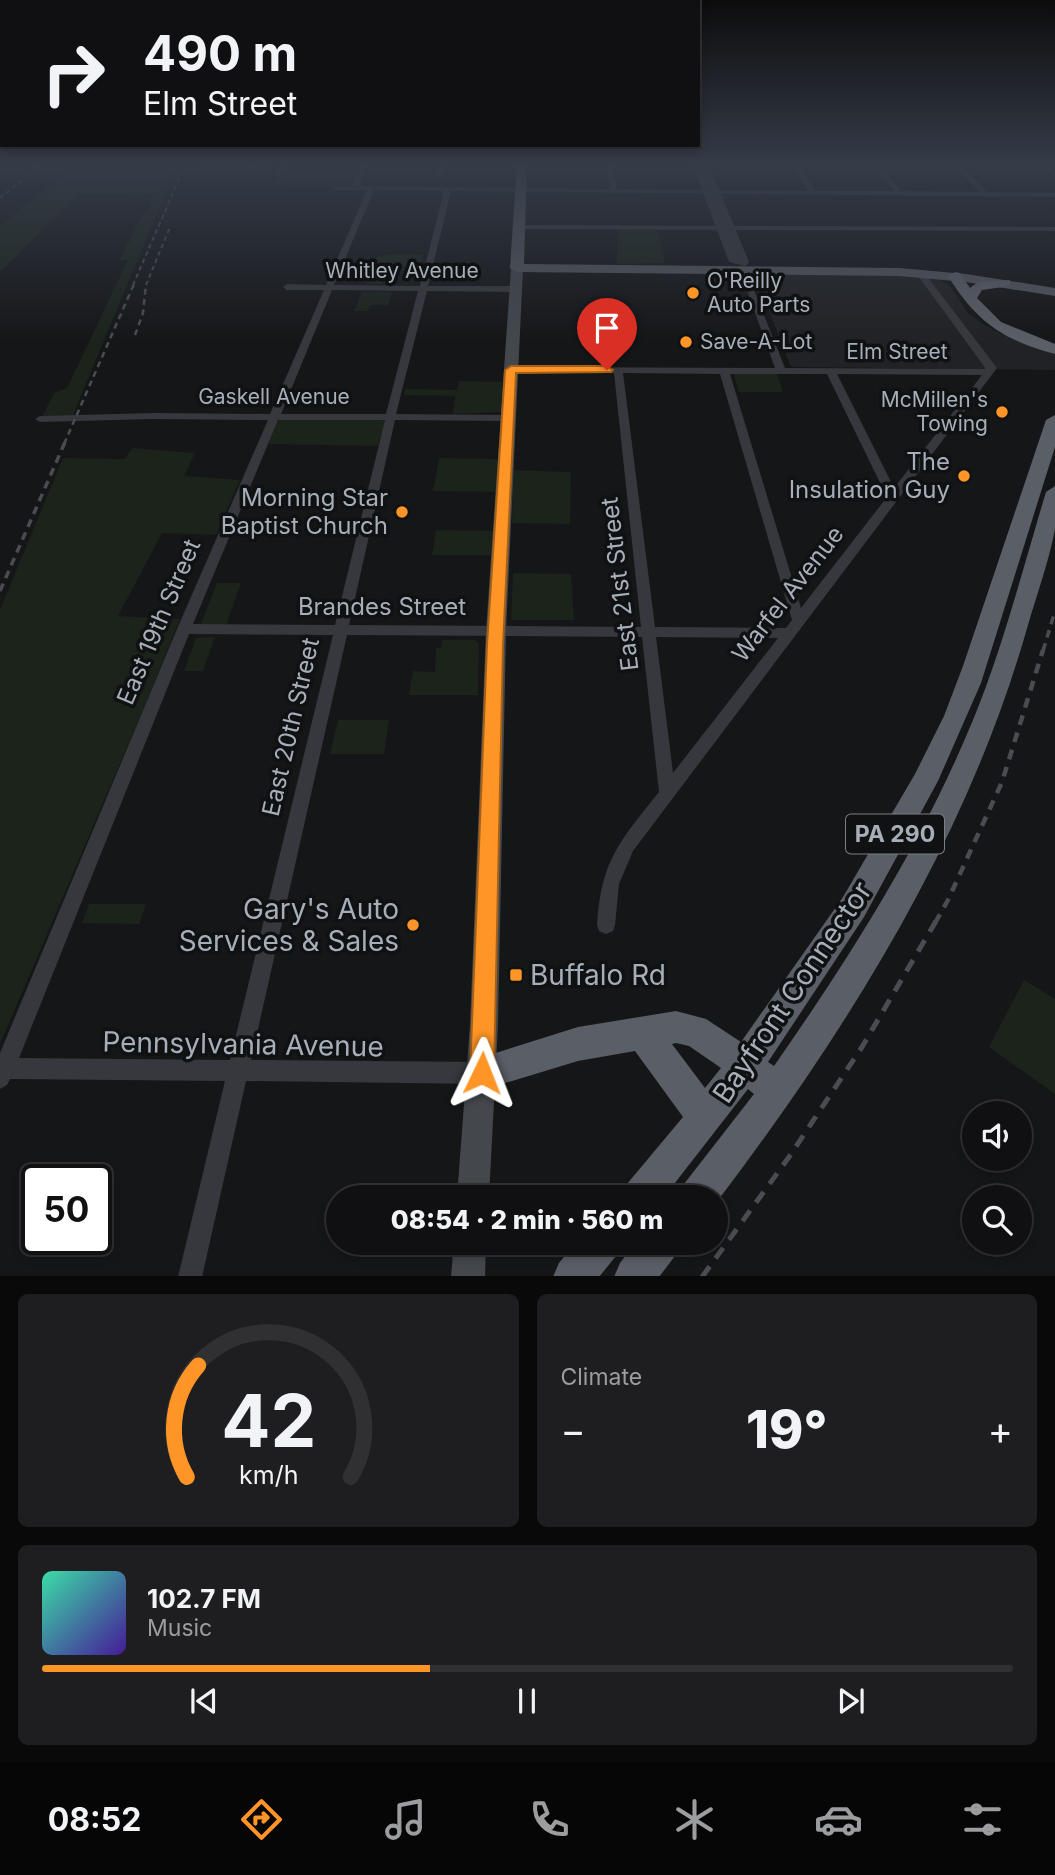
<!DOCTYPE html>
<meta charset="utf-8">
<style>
:root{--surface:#101012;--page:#1e1e20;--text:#f1f3f6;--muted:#9c9d9f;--line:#303032;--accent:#ff9526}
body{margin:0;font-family:Inter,sans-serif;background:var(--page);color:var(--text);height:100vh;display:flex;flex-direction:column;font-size:26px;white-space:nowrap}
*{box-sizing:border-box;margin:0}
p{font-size:23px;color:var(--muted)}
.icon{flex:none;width:38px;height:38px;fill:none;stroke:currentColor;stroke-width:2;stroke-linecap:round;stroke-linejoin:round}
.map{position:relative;height:1276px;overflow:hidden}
.side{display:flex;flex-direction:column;gap:18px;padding:18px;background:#09090a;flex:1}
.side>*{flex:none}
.top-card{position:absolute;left:0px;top:0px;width:700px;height:147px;box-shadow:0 4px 10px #0003,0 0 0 2px var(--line);background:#101012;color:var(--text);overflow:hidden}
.controls{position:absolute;left:962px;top:1101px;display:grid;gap:14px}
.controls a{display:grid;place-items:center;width:70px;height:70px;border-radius:50%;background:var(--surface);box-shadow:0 4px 10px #0003,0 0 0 2px var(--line);font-size:35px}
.speed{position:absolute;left:21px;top:1164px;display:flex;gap:14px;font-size:35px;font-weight:700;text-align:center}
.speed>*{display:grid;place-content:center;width:91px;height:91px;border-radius:50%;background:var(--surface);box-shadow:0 4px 10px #0003,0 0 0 2px var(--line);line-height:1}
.speed .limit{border:4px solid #111;border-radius:10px;background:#fff;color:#111}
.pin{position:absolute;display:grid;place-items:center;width:60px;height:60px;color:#fff;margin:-72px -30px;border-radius:50% 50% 50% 0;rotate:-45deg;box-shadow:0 0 7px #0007}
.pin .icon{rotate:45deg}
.me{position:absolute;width:77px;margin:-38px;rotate:2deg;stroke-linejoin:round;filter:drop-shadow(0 0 5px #0008)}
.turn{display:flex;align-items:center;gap:24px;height:147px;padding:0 28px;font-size:32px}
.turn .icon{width:91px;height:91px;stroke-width:2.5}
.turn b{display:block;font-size:49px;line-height:60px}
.big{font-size:52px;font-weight:800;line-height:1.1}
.side .widget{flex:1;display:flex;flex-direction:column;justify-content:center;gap:10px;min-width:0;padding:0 24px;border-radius:10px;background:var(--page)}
.side .dial{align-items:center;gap:0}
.dial svg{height:182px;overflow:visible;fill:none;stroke:var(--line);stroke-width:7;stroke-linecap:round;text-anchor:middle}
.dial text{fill:var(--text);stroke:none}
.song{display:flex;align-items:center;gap:21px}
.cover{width:84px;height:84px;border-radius:10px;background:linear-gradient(135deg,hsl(160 70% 55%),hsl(260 70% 35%))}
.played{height:7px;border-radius:4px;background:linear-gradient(90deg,var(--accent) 40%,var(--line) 40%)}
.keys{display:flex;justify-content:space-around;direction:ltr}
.heat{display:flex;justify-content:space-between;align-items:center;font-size:38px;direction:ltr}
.side .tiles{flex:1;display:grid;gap:18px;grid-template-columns:1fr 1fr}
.widget:last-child{grid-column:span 2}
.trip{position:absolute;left:326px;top:1185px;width:402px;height:70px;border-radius:35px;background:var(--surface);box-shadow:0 4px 10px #0003,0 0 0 2px var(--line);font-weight:800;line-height:70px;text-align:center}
.tabs{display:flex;height:112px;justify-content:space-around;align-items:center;background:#060607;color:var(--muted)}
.tabs .icon{width:49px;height:49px}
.tabs .selected{color:var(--accent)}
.tabs b{font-size:32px;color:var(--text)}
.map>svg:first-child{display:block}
.built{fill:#212225}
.green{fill:#1b231b}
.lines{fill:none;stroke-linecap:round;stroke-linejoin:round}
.minor{fill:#36383d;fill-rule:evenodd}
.tertiary{fill:#36383d;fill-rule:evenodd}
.secondary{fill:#44484d;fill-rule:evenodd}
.primary{fill:#52565c;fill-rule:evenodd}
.trunk{fill:#5a5e66;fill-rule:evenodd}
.rail-far4{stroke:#494d52;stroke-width:2;stroke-dasharray:4.5 3.5;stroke-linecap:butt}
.rail-far3{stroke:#494d52;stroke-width:2.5;stroke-dasharray:6 4.5;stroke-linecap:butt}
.rail-far2{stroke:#494d52;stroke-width:3.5;stroke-dasharray:8 6;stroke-linecap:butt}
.rail-far1{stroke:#494d52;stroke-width:4.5;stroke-dasharray:10 8;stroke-linecap:butt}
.rail{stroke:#494d52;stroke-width:5;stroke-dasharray:13 10;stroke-linecap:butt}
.route{fill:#ff9526;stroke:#a66119;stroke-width:2}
.poi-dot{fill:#ff9526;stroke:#101113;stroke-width:2.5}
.labels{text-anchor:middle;stroke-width:7;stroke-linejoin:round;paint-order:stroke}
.far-street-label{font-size:21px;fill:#a6afb9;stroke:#101113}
.far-poi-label{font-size:21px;fill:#a6afb9;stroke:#101113;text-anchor:start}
.shield{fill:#101113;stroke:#798087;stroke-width:2}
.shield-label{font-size:23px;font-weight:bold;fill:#a6afb9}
.poi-label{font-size:24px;fill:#a6afb9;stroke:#101113;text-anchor:end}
.street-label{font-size:24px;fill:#a6afb9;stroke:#101113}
.near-poi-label{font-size:28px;fill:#a6afb9;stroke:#101113;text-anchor:end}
.near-street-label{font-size:28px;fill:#a6afb9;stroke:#101113}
</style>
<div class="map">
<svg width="1055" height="1277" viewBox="0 0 1055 1277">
<rect width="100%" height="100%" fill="#151618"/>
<g class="built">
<polygon points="194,163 276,163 269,175 190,174"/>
<polygon points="755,274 913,276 940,280 950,286 968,313 986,326 1017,341 1055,354 1055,370 794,367 790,365"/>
</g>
<g class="green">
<polygon points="78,163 178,163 73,415 42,417 54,393 67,388 128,260 120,260 140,219 152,205 148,203 155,193 79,194 0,272 0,226"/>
<polygon points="286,163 363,163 353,187 289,187 273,185"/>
<polygon points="618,230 658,230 665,263 617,264"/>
<polygon points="394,254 423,255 420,267 389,267 382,284 366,284 376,257"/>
<polygon points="362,292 392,292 388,305 370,305 367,311 354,311"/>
<polygon points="733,373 777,373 783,392 739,392"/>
<polygon points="459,381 505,382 502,412 453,414 455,396 404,395 405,389 457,390"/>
<polygon points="281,419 383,420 385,422 378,446 268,444 276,423"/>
<polygon points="132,448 195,453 184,476 240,480 216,535 162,533 118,616 180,619 148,698 0,1044 0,610 63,458 125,459"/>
<polygon points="439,458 499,459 498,492 433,491"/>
<polygon points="513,470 571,472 570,524 512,523"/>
<polygon points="436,530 495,531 493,555 432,555"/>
<polygon points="513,573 571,574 574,620 511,620"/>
<polygon points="217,583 241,583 226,626 200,626"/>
<polygon points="215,637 203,671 184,671 196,638"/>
<polygon points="442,640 474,640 479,643 478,695 409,695 413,671 435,672 436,648 441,648"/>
<polygon points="338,720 389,720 384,754 330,754"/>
<polygon points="89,904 146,904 139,924 82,923"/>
<polygon points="1024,980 1055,999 1055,1094 989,1047"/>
</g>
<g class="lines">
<g class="minor">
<polygon points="280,163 286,163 278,176 274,176"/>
<path d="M362 163H368L359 186 610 189 606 163H612L617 189 808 191 792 163H798L815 191H894L871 163H878L901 191 980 192 952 163H959L987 192 1055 193V197L451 191 428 286H516L520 289 516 292 427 291 396 414 508 415 513 418 508 421 395 420 349 625 641 627 614 373H511L506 370 511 367 775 368 739 268 746 270 785 368 986 369 916 273 920 271H923L997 368 633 851 619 884 615 925 613 931 606 934 599 931 597 925C601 860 620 841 659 792L642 637 347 635 251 1060 482 1062 489 1066 493 1073 489 1080 482 1084 246 1081 202 1277H178L225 1081 10 1079 7 1085 0 1089V1053L177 629 268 420 153 419 40 422 35 419 40 416 153 413 270 414 324 290H287L283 287 287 284 326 285 367 190H335L332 188 352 186ZM374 190 444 191 420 286 334 285ZM332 290 418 291 386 414H281ZM623 373 720 374 792 620 786 628 655 627ZM730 374H827L887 497 801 608ZM837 374 982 375 894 488ZM278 420H385L335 625 193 624ZM189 634 333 635 230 1060 19 1058ZM656 637 778 638 673 773Z"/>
<polygon points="439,163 445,163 442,175 439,177 436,175"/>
<polygon points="1039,163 1046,163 1055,171 1055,176"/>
<polygon points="520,225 1055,227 1055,231 517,229 517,225"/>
</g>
<polygon class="tertiary" points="692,163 700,163 738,260 700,163 708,163 749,262 745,266 729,262"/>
<g class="secondary">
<polygon points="517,265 523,268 506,631 498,1025 489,1197 457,1197 470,1025 486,631 511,268"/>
<polygon points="454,1242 486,1242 485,1277 451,1277"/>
</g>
<polygon class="primary" points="517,163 527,163 524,264 899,268 966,274 1055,288 1055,296 966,282 899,276 517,272 510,268"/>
<g class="trunk">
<path d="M955 272 960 273 970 288 978 282 1010 280V286L982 290 977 298 1001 322 1055 344V354C1002 340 976 321 948 276Z"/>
<path d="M1055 415V447L981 683 938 781 864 917 768 1062 774 1066C850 957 922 844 973 720 1003 647 1023 568 1046 492L1055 486C1055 500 1055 515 1055 529 1049 561 1037 594 1028 625 968 838 848 1029 716 1203V1197H678L684 1184 754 1094 748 1089 664 1197H621L627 1184 683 1117 635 1051 578 1061 482 1090 470 1085 465 1073 470 1061 578 1027 676 1011 706 1019 741 1042 843 897 915 774 944 716 963 666 1046 420ZM676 1043 689 1046 721 1068 705 1088 672 1044Z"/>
<polygon points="576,1242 621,1242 616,1256 599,1277 553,1277 559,1263"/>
<polygon points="636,1242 680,1242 675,1256 659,1277 614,1277 620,1263"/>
</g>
<g class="rail-far4">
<polyline points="0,198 43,163"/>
<polyline points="133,285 186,163"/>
<polyline points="146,285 170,227"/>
</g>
<g class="rail-far3">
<polyline points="135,335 143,313 146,284"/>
<polyline points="64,444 134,284"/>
</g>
<g class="rail-far2">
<polyline points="0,591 65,442"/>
<polyline points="1043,651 1055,611"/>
</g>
<polyline class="rail-far1" points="935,923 948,900 1002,782 1043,650"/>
<polyline class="rail" points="702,1277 789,1157 862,1047 936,921"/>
</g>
<linearGradient id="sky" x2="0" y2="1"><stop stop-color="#0c0c0d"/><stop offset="0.48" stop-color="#353c48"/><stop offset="1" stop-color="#353c48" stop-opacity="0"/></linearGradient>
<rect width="1055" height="342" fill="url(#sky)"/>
<polygon class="route" points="607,366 613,370 611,372 516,373 503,645 494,1073 490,1082 482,1085 473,1082 470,1073 487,645 505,370 511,366"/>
<g class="poi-dot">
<circle cx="693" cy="293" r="7"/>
<circle cx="686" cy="342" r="7"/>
<circle cx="1002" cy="412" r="7"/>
<circle cx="964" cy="476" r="7"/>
<circle cx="402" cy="512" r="7"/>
<circle cx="413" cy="925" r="7"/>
<rect x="509" y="968" width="14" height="14" rx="3.5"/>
</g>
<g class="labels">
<g class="far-street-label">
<text x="402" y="278">Whitley Avenue</text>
<text x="897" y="359">Elm Street</text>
<text x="274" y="404">Gaskell Avenue</text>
</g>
<g class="far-poi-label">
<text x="707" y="288">O'Reilly<tspan x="707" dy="24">Auto Parts</tspan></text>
<text x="700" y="349">Save-A-Lot</text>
<text x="988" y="407" text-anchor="end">McMillen's<tspan x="988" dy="24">Towing</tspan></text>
</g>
<rect class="shield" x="846" y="814.5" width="98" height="39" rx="5"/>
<g class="shield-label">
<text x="895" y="842">PA 290</text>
</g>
<g class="poi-label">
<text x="950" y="470">The<tspan x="950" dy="28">Insulation Guy</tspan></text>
<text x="388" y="506">Morning Star<tspan x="388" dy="28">Baptist Church</tspan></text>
</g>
<g class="street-label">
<text transform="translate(620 584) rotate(-97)" y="8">East 21st Street</text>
<text transform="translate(788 594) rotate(-52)" y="8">Warfel Avenue</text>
<text x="382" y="615">Brandes Street</text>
<text transform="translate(159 622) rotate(-67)" y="8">East 19th Street</text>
<text transform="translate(291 727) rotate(-77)" y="8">East 20th Street</text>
</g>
<g class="near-poi-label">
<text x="399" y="919">Gary's Auto<tspan x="399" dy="32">Services &amp; Sales</tspan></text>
<text x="530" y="985" text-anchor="start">Buffalo Rd</text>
</g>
<g class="near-street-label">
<text transform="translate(792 992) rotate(-56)" y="10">Bayfront Connector</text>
<text transform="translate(243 1044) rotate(1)" y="10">Pennsylvania Avenue</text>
</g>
</g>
</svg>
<div class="controls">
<a><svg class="icon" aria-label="sound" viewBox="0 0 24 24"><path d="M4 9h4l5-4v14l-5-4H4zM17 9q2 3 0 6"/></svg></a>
<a><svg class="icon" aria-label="search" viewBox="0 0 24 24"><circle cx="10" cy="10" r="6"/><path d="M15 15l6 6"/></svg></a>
</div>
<div class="speed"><div class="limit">50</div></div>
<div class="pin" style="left:607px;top:370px;background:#d93025"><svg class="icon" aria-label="arrive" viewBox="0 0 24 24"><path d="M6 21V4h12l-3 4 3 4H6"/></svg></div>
<svg class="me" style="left:482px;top:1073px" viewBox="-20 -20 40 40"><path d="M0-17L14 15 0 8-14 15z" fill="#ff9526" stroke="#fff" stroke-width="4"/></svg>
<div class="trip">08:54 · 2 min · 560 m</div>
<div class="top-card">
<div class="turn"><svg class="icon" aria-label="right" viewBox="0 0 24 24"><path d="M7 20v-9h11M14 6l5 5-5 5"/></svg><div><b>490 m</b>Elm Street</div></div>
</div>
</div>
<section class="side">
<div class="tiles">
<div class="widget dial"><svg viewBox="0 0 100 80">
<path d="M14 69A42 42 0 1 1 86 69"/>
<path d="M14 69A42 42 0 0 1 19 20" stroke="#ff9526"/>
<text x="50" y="56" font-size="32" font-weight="700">42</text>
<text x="50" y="72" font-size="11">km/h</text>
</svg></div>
<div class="widget"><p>Climate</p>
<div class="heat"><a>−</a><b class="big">19°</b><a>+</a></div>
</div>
<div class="widget">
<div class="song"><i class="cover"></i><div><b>102.7 FM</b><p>Music</p></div></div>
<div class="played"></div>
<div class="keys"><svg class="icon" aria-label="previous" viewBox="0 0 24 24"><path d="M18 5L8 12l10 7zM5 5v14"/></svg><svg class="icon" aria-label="pause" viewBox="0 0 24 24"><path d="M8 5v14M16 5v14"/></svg><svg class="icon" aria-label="next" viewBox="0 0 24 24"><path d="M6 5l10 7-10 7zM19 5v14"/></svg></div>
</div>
</div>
</section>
<nav class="tabs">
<b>08:52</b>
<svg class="icon selected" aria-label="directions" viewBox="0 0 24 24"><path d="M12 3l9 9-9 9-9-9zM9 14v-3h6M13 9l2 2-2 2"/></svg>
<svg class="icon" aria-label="music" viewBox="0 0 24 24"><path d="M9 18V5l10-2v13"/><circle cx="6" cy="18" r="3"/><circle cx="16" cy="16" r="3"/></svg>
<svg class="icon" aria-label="phone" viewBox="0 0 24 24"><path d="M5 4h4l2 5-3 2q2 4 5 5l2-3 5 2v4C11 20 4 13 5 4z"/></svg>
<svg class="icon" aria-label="climate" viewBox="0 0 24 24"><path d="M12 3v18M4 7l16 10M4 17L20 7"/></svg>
<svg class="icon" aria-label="car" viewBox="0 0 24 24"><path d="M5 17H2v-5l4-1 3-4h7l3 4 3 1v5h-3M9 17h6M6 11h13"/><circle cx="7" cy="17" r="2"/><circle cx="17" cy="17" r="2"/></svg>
<svg class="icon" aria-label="filters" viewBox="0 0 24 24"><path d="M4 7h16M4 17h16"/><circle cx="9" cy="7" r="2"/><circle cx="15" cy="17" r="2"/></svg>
</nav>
